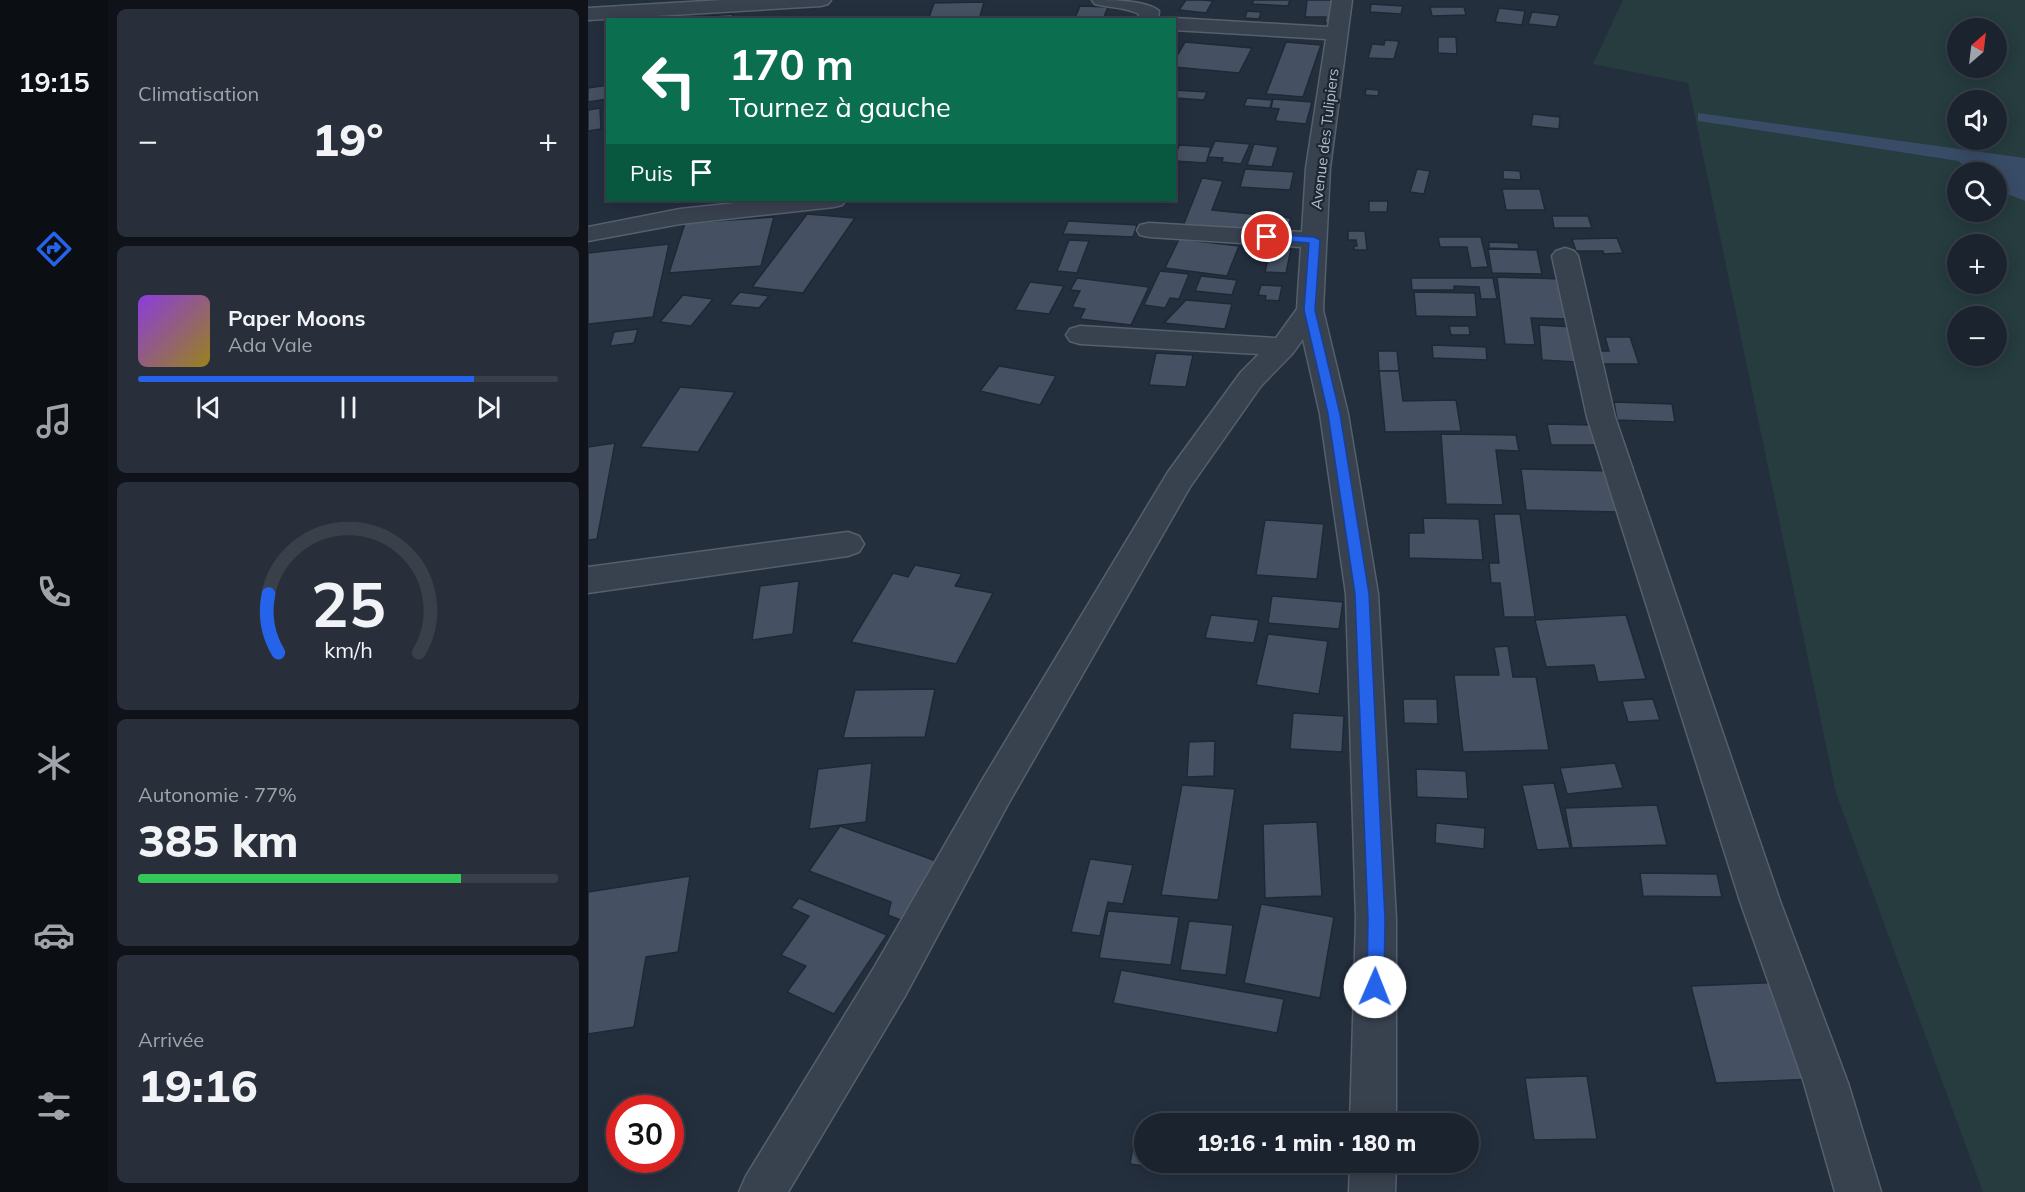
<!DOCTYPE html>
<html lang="fr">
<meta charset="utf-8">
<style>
:root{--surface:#1b232e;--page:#282f3a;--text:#f1f3f6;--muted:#a0a4aa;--line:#39404a;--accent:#2563eb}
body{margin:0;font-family:Mulish,sans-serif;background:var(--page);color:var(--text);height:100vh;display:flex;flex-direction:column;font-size:22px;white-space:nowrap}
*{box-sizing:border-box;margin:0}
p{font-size:20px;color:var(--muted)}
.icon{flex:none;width:33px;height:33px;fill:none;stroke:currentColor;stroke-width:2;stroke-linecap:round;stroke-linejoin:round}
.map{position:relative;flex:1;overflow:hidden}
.details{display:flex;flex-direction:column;gap:9px;padding:9px;background:#0f1319;width:480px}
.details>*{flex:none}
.banner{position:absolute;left:18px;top:18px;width:570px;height:183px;border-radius:0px;box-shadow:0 3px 15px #0003,0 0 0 2px var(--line);background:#0b6e4f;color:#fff;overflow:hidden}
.needle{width:39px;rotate:28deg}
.controls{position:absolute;left:1359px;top:18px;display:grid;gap:12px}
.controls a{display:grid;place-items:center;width:60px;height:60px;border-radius:50%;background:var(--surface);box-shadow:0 3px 15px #0003,0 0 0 2px var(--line);font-size:30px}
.speed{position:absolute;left:18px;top:1095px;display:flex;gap:12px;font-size:30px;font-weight:700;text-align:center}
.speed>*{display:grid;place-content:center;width:78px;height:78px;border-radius:50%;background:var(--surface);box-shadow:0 3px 15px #0003,0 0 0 2px var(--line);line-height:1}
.speed .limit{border:9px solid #d22;background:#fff;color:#111}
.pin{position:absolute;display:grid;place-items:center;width:51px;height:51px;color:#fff;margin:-26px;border:3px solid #fff;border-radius:50%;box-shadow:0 2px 6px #0007}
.me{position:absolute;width:66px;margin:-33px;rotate:1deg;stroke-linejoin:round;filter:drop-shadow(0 0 4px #0008)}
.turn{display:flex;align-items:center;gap:21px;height:126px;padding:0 24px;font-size:27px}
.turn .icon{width:78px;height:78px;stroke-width:2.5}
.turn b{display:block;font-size:42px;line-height:51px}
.then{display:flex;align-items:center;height:57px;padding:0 24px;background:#0003;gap:12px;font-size:22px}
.big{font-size:45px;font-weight:800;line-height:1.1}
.details .widget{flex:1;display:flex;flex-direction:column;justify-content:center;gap:9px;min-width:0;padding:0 21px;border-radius:9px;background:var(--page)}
.details .dial{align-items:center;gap:0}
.dial svg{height:156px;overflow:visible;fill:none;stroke:var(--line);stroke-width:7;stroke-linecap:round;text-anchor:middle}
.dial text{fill:var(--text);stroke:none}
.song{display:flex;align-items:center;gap:18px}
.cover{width:72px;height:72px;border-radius:9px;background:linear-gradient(135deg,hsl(270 70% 55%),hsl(50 70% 35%))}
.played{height:6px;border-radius:3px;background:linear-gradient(90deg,var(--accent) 80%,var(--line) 80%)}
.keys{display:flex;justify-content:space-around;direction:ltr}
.heat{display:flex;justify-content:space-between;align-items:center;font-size:33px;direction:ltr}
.charge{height:9px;border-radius:4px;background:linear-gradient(90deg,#34c759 77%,var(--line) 0)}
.trip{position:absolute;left:546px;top:1113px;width:345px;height:60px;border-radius:30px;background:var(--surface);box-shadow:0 3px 15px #0003,0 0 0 2px var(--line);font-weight:800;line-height:60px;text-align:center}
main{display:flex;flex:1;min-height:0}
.dock{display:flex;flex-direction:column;width:108px;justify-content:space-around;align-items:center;background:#0b0e12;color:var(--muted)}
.dock .icon{width:42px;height:42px}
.dock .on{color:var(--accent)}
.dock b{font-size:27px;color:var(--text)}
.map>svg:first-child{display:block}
.green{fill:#263c3f;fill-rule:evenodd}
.water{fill:#394c67}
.building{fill:#455162;stroke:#1f2835;stroke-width:1.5}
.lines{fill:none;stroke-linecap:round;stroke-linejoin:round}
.minor-casing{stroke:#565f6c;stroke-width:3}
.minor{fill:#38414e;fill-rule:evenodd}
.route{fill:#2563eb;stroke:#184099;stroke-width:1.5}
.labels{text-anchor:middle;stroke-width:4.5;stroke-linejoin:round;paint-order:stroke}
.street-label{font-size:15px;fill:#b4bcc9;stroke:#1d2633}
</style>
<main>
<nav class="dock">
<b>19:15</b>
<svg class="icon on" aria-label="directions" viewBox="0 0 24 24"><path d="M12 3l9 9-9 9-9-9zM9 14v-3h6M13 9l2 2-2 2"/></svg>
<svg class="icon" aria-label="music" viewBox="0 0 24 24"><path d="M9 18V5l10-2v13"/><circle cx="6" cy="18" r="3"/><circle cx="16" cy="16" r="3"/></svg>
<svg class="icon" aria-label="phone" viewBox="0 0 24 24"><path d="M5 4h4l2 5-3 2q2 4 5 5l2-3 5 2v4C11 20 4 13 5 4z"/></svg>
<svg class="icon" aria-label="climate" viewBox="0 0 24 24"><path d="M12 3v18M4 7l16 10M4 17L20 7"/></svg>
<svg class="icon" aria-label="car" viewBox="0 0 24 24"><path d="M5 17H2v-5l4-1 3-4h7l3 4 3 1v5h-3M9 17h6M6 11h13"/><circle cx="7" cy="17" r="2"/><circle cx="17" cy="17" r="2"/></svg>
<svg class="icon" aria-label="filters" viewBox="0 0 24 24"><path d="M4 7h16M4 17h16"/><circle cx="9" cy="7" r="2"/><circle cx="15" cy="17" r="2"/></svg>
</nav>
<section class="details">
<div class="widget"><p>Climatisation</p>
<div class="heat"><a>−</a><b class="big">19°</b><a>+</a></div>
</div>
<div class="widget">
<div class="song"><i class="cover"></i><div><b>Paper Moons</b><p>Ada Vale</p></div></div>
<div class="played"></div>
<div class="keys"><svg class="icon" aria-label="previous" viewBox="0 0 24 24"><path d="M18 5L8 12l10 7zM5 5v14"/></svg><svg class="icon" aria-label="pause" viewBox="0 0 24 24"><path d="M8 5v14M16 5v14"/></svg><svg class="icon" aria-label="next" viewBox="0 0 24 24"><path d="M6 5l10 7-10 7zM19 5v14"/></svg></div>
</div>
<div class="widget dial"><svg viewBox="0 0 100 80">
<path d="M14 69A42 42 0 1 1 86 69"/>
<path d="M14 69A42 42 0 0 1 9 39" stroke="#2563eb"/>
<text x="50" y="56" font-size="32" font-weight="700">25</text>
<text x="50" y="72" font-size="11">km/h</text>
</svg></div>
<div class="widget"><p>Autonomie · 77%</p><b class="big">385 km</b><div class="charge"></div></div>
<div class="widget"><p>Arrivée</p><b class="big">19:16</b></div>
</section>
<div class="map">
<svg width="1437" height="1192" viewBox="0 0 1437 1192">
<rect width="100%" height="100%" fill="#242f3e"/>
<path class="green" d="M1035 0H1437V158L1110 114 1111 121 1370 161 1384 172H1370V212H1408L1409 190 1437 201V1192H1395L1248 793 1100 83 1005 64ZM1370 28H1408V68H1370ZM1370 100H1408V140H1370ZM1370 244H1408V284H1370ZM1370 316H1408V356H1370Z"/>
<polygon class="water" points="1110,113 1437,158 1437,201 1409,190 1408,172 1384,172 1370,161 1110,121"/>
<g class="building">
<polygon points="598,0 615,0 625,1 618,13 591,10"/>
<polygon points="666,0 702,0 700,6 664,4"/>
<polygon points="719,0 748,0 747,23 737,23 738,17 717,17"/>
<polygon points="396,2 391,20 340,20 346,3"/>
<polygon points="783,4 815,6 813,14 782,12"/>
<polygon points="492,6 520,7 516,17 545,18 486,20"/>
<polygon points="842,7 876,7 878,15 844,16"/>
<polygon points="911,8 937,11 934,25 907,22"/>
<polygon points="659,11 673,12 671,19 657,18"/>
<polygon points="944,12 972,15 968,27 940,24"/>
<polygon points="145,14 144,20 117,20 118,16"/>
<polygon points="850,37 868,37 869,54 850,53"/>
<polygon points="797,40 811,41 806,59 780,58 784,44 796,45"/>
<polygon points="597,42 664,48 651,73 586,67 586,61"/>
<polygon points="698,42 733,45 715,97 678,94"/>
<polygon points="20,85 20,99 0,102 0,88"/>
<polygon points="778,89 791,90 790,96 777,95"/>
<polygon points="586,90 619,92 616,100 586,98"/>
<polygon points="659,98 684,100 682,108 656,106"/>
<polygon points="685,99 724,102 718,124 687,121 691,109 683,108"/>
<polygon points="12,108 13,129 0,131 0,110"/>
<polygon points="945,114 972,117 971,129 943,126"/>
<polygon points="627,141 662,144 653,164 634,162 635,158 620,157"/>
<polygon points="666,144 690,147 684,167 659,165"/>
<polygon points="591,145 623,147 618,163 586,161"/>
<polygon points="657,169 706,172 702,190 652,187"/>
<polygon points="829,169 842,171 836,194 822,192"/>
<polygon points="915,170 932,171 933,180 915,179"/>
<polygon points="614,178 635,181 624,210 703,218 698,236 595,226"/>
<polygon points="914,189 952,189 957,210 918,210"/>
<polygon points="781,201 800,201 799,212 781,212"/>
<polygon points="219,214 267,218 215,293 164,287"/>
<polygon points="964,216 1000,216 1004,228 966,228"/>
<polygon points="186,217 173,266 81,273 97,223"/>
<polygon points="480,221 549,225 545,237 475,234"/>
<polygon points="760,231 777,231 779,250 766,250 766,246 769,246 768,240 760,240"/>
<polygon points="850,237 893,237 900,267 883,268 879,247 852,247"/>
<polygon points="1029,238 1035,253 1016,254 1015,251 988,251 984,239"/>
<polygon points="591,239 651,246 639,276 577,268"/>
<polygon points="481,240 501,241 489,273 469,271"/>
<polygon points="676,242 704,244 698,273 677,272 679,263 671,261"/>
<polygon points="901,242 930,243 931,249 901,248"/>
<polygon points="81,244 65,317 0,324 0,253"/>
<polygon points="900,249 949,250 954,274 904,273"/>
<polygon points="572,271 601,274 591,299 582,298 577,308 556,305"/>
<polygon points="613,276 649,280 644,295 607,291"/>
<polygon points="909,277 975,279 982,319 943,318 947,345 917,344"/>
<polygon points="489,278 561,287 543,325 492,319 497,309 484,307 492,291 482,290"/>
<polygon points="823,278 905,278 909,299 893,299 891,287 866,286 866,290 824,290"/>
<polygon points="442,282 476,286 461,314 427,310"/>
<polygon points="673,285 694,286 691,301 677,300 678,296 670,295"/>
<polygon points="152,292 181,296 171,308 141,305"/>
<polygon points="826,292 887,293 889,317 828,316"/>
<polygon points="95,295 125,299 103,326 72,322"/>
<polygon points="598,300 644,304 637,329 576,323"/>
<polygon points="951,325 986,327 989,362 954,360"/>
<polygon points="861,326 881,326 882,335 863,335"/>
<polygon points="50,329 46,343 22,346 26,332"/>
<polygon points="1017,337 1042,337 1051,364 1014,364 1011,351 1021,351"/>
<polygon points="844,345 898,347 899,360 845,358"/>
<polygon points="790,351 809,351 811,371 791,371"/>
<polygon points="568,353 605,355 598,387 561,385"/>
<polygon points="411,366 468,376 452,405 392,391"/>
<polygon points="791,371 811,371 815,401 868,400 873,431 797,432"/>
<polygon points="92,387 147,392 110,452 52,447"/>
<polygon points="1026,402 1084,404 1087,422 1029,420"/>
<polygon points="959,424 1006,425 1011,445 963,445"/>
<polygon points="853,434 928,435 931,451 908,450 915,505 858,504"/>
<polygon points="27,443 9,539 0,540 0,447"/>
<polygon points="933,469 1023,471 1031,512 938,510"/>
<polygon points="906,514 932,514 947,617 916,617 912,583 903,583 901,563 911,563"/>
<polygon points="835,518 891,519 895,560 821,558 821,533 836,533"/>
<polygon points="677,520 736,524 729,579 668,575"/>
<polygon points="327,565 374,574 367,586 405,593 368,664 263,642 305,573 320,577"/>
<polygon points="211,581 205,634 164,640 172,586"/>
<polygon points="684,596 755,602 751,629 680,623"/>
<polygon points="623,615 671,620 666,643 617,638"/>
<polygon points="1038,615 1058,679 1010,682 1006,665 958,667 947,620"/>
<polygon points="680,634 740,641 731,694 668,685"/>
<polygon points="920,646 925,677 948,677 961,750 875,752 866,675 911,675 906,647"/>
<polygon points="347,689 337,737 255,738 267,690"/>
<polygon points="815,699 849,699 850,724 816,723"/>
<polygon points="1065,699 1072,720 1040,722 1034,701"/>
<polygon points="705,713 756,716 754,752 702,749"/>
<polygon points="627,741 626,776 599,777 601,742"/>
<polygon points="284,763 278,822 221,829 230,769"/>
<polygon points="1027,763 1035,788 979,794 972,768"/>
<polygon points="828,769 878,771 880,799 829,797"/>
<polygon points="966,783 982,848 949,850 934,785"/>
<polygon points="594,785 647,789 630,900 573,895"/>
<polygon points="1069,805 1079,845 984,848 977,808"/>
<polygon points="729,822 734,896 677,898 675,824"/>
<polygon points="848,823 897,828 896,849 847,843"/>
<polygon points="252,826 359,865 323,924 300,915 303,902 221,871"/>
<polygon points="502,859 545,865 535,904 520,902 512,936 483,932"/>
<polygon points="1052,873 1129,874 1134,897 1055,896"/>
<polygon points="102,876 90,952 58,957 46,1027 0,1034 0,892"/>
<polygon points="211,898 299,935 246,1014 199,992 218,966 193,955 221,916 203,908"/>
<polygon points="673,904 746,917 732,998 656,983"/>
<polygon points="520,911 591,917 583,965 511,958"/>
<polygon points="601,921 645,925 638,975 592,970"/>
<polygon points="533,970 696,999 689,1033 525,1003"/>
<polygon points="1198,982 1228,1079 1128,1083 1103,986"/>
<polygon points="999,1076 1009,1139 946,1140 937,1078"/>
<polygon points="573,1113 612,1118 611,1124 571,1124"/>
<polygon points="546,1142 556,1143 556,1162 594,1162 592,1171 542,1164"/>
</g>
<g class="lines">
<defs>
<g id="minor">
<polygon points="135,0 243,0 240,4 233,6 0,20 0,8"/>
<path d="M504 0C523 0 558 0 571 11L570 20H550L551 14C537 7 522 8 507 4Z"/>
<polygon points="744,0 764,0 742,168 735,310 760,414 790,594 808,919 808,1124 762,1124 768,919 758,594 732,414 715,339 705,353 673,386 602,487 419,806 317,996 200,1192 151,1192 158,1176 287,966 393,782 580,472 653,372 671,354 492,344 482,341 478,335 482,329 492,326 688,338 709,309 713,247 561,237 552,235 549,230 552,225 561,223 714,232 718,168 738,39 586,30 586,20 580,20 586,18 740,27"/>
<polygon points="175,200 258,200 254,205 246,207 92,224 0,241 0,227 92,209"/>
<polygon points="977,248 986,251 990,256 1027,417 1192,901 1260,1083 1293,1192 1247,1192 1216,1083 1152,901 999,417 964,256 968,251"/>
<polygon points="260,532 271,536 276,544 271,552 260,556 0,593 0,567"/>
<polygon points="762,1162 808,1162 807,1192 761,1192"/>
</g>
</defs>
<use href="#minor" class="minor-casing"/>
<use href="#minor" class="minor"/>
</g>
<polygon class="route" points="679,234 726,237 732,240 727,310 752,414 781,594 797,919 796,987 793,993 787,996 781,993 779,987 780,919 767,594 740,414 716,310 721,243 675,239 674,237"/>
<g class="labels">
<g class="street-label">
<text transform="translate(737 139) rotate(-83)" y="5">Avenue des Tulipiers</text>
</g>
</g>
</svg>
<div class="controls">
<a><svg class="needle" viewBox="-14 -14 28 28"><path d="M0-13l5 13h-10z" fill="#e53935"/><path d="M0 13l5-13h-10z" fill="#a0a4aa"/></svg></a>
<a><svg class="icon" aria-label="sound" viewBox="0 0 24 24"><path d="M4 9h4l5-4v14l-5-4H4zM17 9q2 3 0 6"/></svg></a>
<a><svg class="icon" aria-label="search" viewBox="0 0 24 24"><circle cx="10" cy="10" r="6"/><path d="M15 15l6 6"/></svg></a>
<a>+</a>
<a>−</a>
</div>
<div class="speed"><div class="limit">30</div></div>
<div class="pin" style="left:679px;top:237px;background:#d93025"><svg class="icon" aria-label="arrive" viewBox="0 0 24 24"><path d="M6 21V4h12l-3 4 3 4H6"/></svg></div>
<svg class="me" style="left:787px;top:987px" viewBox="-20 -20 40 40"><circle r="19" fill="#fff"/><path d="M0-13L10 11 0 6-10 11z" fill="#2563eb"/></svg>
<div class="trip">19:16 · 1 min · 180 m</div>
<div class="banner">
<div class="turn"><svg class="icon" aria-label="left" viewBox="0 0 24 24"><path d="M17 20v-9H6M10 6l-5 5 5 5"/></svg><div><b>170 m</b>Tournez à gauche</div></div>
<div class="then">Puis<svg class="icon" aria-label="arrive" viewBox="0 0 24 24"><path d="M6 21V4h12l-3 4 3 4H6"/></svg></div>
</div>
</div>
</main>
